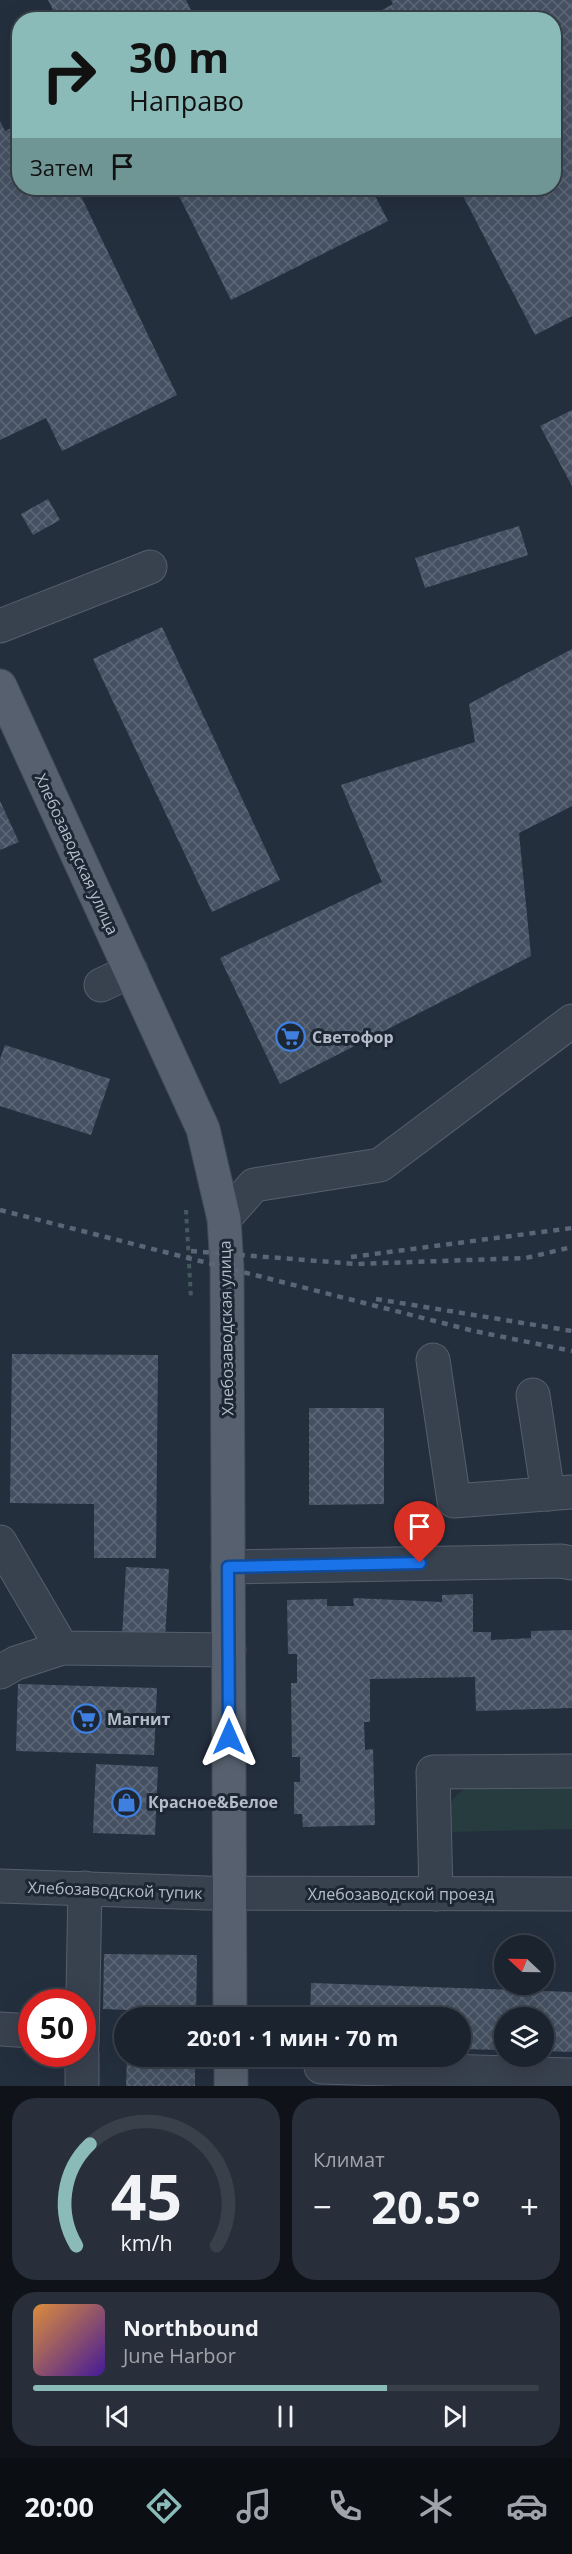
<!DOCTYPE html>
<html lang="ru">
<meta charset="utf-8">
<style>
:root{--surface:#1b232e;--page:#282f3a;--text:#f1f3f6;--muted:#a0a4aa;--line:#39404a;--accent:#8bbbb9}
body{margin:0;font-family:"Open Sans",sans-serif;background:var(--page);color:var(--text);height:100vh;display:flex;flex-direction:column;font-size:22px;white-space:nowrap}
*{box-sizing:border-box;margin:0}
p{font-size:20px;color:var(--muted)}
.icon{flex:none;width:33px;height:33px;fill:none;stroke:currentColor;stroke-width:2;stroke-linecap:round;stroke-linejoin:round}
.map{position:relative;height:2086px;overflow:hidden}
.side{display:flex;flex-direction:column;gap:12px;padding:12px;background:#0f1319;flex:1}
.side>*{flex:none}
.hud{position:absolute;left:12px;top:12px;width:549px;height:183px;border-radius:24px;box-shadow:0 6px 24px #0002,0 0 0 2px var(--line);background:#8bbbb9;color:#111;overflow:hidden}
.needle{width:39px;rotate:292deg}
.controls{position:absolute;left:494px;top:1935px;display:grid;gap:12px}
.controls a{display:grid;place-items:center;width:60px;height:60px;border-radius:50%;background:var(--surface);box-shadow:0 6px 24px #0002,0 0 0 2px var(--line);font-size:30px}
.speed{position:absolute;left:18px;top:1989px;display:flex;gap:12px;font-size:30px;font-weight:700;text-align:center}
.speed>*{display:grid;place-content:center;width:78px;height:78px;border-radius:50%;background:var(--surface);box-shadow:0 6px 24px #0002,0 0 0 2px var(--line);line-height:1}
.speed .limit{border:9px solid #d22;background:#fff;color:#111}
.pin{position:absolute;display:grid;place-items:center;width:51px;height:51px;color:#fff;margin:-62px -26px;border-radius:50% 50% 50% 0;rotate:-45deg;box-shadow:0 0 6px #0007}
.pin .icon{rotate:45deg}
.me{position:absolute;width:66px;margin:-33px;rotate:0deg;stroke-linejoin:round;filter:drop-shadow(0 0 4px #0008)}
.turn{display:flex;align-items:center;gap:21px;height:126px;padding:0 18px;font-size:27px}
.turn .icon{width:78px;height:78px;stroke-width:2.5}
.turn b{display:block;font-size:42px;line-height:51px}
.then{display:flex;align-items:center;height:57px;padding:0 18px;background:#0003;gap:12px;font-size:22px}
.big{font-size:45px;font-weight:700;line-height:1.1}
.side .widget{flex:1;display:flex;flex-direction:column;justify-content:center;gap:9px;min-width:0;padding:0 21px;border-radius:24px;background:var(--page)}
.side .dial{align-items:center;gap:0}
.dial svg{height:156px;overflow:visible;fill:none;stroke:var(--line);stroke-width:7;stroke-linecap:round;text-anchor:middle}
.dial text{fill:var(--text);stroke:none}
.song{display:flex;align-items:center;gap:18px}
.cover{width:72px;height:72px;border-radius:9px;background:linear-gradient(135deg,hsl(30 70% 55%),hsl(260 70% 35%))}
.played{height:6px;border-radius:3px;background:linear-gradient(90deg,var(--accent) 70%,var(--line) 70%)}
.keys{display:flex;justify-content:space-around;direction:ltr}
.heat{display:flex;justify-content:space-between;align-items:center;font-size:33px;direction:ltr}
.side .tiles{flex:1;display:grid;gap:12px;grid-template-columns:1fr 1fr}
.widget:last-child{grid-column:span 2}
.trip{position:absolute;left:114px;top:2007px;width:357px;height:60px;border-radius:30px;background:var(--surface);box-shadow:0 6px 24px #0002,0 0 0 2px var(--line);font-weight:700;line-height:60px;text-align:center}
.dock{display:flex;height:96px;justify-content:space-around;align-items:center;background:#0b0e12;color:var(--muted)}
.dock .icon{width:42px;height:42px}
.dock .current{color:var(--accent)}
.dock b{font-size:27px;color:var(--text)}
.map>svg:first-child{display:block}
.green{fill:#263c3f}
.building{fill:url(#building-cross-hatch)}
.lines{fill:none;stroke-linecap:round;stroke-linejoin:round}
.minor-casing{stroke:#565f6c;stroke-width:35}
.major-casing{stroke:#414a57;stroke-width:35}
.path{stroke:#44595c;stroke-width:4;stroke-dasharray:4.5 4.5;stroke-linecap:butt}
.minor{stroke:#38414e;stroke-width:33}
.major{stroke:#56606e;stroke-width:33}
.rail{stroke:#5a6575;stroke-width:4.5;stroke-dasharray:6 6;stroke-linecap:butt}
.route-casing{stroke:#114b97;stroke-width:15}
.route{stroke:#1a73e8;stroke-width:10}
.labels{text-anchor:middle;stroke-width:6;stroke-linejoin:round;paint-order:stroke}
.street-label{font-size:16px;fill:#b4bcc9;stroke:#1d2633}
.poi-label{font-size:16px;font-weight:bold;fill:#b4bcc9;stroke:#1d2633;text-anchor:start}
</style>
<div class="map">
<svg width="572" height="2086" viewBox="0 0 572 2086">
<defs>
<pattern id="building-cross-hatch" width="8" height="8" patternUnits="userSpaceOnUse" patternTransform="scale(1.5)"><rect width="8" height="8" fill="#455162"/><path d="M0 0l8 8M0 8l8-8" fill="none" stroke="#5d6877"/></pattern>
</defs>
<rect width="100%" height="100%" fill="#242f3e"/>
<path class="green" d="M572 1786V1829L448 1832C449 1812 447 1797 468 1788Z"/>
<g class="building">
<polygon points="48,0 186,0 196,20 58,20"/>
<polygon points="391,0 572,0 572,316 535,335 459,188 554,188 554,20 373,20 371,16 393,4"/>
<polygon points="0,121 5,131 20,124 20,188 77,188 177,395 62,451 46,418 0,440"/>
<polygon points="175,188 371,188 388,221 231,300"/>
<polygon points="572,410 572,486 540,426"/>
<polygon points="48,499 60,520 33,535 21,514"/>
<polygon points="519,526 528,555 425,588 415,558"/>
<polygon points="162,627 280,880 212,912 93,659"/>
<polygon points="572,649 572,806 519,833 531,956 280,1084 220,958 382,882 341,785 475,742 469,704"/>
<polygon points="0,801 19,842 0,850"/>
<polygon points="5,1045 110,1079 91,1135 0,1106 0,1059"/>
<polygon points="12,1354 158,1355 156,1558 94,1558 94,1504 10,1503"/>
<polygon points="309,1408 384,1408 384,1504 309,1505"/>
<polygon points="126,1567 169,1569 165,1639 122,1637"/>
<polygon points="473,1594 473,1632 491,1632 491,1640 531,1638 531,1631 572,1630 572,1708 476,1711 475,1677 370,1679 370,1722 364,1722 365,1750 373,1749 375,1825 303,1827 302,1814 294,1814 294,1782 300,1782 300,1757 292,1757 291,1683 297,1683 297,1654 288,1654 287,1600 327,1599 327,1606 354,1606 353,1598 442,1602 442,1595"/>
<polygon points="18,1684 157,1688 154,1755 16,1751"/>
<polygon points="96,1764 158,1767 155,1835 93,1833"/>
<polygon points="104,1954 197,1955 196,2018 127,2018 127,2010 103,2009"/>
<polygon points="311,1983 572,1992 572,2052 543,2051 543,2018 504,2018 504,2050 460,2049 460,2018 310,2018"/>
<polygon points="127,2056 195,2056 195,2086 126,2086"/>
</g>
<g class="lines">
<defs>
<g id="minor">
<polyline points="0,626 150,567"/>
<polyline points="101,985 131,971"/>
<polyline points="224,1219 254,1185 380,1165 572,1021"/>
<polyline points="433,1360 454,1501 572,1492"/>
<polyline points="533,1395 548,1494"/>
<polyline points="0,1542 62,1648 229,1650"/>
<polyline points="228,1567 561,1561 572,1563"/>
<polyline points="0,1672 16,1663 62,1648"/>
<polyline points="0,1886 207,1893 572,1894"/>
<polyline points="436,1894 433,1772 572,1771"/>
<polyline points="0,2029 32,2031"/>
<polyline points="82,2044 85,1888"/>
<polyline points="321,2067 572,2075"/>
<polyline points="82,2086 82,2054"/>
</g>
<g id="major">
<polyline points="0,686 203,1129 224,1219 227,1268 230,2018"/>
<polyline points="231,2056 231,2086"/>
</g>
</defs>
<use href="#minor" class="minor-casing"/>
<use href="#major" class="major-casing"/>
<polyline class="path" points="186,1210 191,1298"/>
<use href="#minor" class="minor"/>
<use href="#major" class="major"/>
<g class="rail">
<polyline points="0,1210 474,1331 572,1351"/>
<polyline points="191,1251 356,1264 526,1258 572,1247"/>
<polyline points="351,1257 572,1228"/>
<polyline points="376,1299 572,1331"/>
</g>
</g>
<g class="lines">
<defs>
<polyline id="route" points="229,1737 228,1567 420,1563"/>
</defs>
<use href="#route" class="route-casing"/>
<use href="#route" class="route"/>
</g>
<defs>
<symbol id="supermarket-ring" viewBox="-11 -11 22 22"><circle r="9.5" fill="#1d2633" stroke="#3f7fe0" stroke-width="1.5"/><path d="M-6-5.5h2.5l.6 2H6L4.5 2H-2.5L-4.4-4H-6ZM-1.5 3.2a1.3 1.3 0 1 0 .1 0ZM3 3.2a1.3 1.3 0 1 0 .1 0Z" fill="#3f7fe0"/></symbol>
<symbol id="shop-ring" viewBox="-11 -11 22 22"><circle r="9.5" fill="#1d2633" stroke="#3f7fe0" stroke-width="1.5"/><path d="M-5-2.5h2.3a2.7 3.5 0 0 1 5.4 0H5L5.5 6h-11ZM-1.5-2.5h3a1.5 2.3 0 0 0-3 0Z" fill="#3f7fe0"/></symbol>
</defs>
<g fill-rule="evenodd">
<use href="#supermarket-ring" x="274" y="1020" width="33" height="33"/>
<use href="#supermarket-ring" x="70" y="1702" width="33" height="33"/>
<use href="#shop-ring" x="110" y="1786" width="33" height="33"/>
</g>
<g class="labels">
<g class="street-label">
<text transform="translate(77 854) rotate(65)" y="6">Хлебозаводская улица</text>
<text transform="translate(226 1328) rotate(-91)" y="6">Хлебозаводская улица</text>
<text transform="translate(115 1890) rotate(2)" y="6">Хлебозаводской тупик</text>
<text x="401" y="1900">Хлебозаводской проезд</text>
</g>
<g class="poi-label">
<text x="312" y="1043">Светофор</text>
<text x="107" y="1725">Магнит</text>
<text x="148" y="1808">Красное&amp;Белое</text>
</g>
</g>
</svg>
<div class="controls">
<a><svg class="needle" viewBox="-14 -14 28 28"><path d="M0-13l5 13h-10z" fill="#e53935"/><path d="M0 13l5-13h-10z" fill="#a0a4aa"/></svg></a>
<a><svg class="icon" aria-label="layers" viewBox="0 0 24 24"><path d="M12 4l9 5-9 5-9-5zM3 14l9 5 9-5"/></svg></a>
</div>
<div class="speed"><div class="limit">50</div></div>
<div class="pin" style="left:420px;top:1563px;background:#d93025"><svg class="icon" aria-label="arrive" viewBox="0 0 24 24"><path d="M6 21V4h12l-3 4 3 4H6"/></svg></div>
<svg class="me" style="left:229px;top:1737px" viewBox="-20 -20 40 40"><path d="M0-17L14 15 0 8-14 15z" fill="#1a73e8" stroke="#fff" stroke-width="4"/></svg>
<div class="trip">20:01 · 1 мин · 70 m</div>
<div class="hud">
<div class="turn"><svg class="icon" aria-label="right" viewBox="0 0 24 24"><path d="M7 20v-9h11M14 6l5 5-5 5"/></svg><div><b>30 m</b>Направо</div></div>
<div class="then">Затем<svg class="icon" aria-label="arrive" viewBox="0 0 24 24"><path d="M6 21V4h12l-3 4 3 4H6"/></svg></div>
</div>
</div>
<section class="side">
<div class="tiles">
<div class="widget dial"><svg viewBox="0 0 100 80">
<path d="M14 69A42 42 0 1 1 86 69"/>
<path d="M14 69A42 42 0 0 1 21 17" stroke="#8bbbb9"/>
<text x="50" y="56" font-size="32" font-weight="700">45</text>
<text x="50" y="72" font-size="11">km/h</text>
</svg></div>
<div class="widget"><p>Климат</p>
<div class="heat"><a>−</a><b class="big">20.5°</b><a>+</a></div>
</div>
<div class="widget">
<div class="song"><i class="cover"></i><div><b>Northbound</b><p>June Harbor</p></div></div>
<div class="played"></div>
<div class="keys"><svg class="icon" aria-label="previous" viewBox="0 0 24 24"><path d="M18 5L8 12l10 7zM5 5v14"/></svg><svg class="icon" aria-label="pause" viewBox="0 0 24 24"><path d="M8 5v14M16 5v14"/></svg><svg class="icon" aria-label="next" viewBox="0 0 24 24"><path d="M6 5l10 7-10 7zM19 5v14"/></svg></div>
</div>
</div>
</section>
<nav class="dock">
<b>20:00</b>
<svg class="icon current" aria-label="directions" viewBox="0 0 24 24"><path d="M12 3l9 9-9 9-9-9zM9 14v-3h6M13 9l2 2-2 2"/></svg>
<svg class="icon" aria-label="music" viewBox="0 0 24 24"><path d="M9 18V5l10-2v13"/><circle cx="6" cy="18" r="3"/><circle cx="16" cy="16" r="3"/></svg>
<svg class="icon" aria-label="phone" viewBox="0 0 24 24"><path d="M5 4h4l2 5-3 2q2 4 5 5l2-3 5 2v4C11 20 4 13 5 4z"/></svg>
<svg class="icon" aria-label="climate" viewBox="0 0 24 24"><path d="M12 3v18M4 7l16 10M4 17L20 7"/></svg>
<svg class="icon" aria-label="car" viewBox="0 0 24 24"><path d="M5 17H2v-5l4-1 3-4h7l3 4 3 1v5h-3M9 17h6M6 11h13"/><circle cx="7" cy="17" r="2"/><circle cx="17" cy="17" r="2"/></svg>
</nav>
